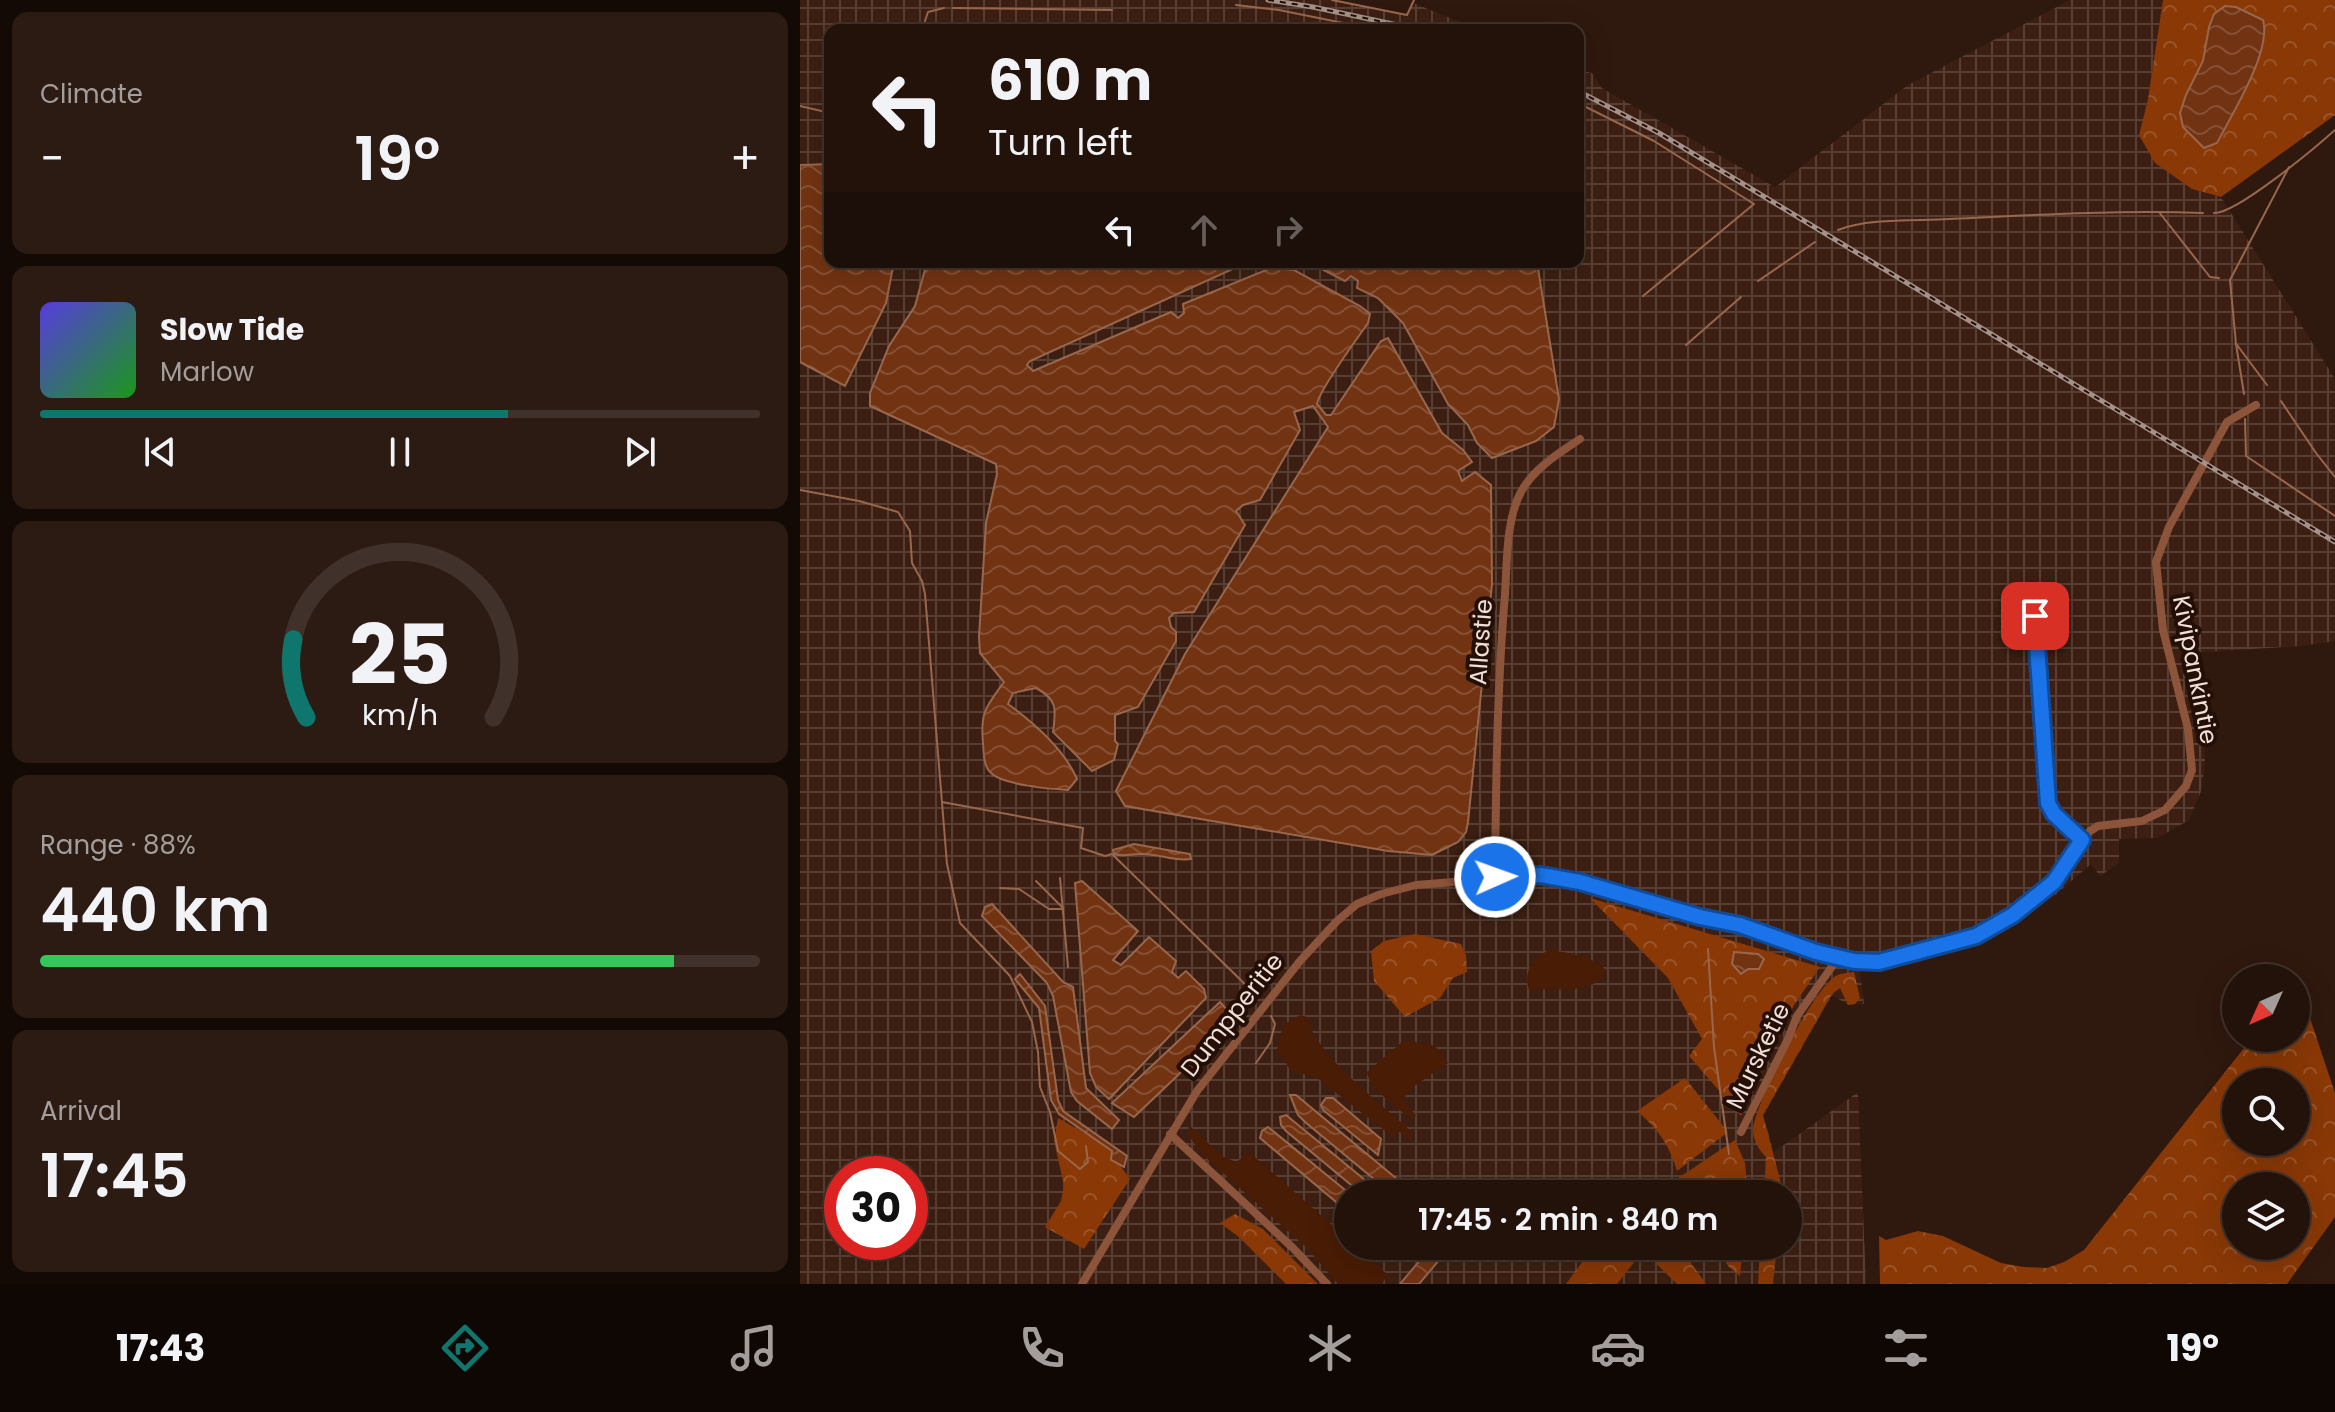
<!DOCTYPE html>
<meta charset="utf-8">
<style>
:root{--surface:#23120a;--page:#2b1b13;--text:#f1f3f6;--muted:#a39e9c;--line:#40322b;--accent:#0f766e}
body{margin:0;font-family:Poppins,sans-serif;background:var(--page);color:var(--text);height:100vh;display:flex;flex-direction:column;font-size:30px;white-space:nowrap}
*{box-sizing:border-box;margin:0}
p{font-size:26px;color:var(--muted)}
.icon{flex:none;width:44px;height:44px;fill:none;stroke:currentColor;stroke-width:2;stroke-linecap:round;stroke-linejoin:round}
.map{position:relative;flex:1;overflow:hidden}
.sheet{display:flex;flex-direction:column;gap:12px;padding:12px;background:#130a06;width:800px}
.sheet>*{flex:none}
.hud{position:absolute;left:24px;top:24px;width:760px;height:244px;border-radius:16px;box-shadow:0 8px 32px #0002,0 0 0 2px var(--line);background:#23120a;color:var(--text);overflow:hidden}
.needle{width:52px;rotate:225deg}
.buttons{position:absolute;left:1422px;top:964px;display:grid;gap:16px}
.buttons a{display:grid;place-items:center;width:88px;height:88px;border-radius:50%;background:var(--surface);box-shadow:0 8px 32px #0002,0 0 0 2px var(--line);font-size:40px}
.speed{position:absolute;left:24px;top:1156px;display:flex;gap:16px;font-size:40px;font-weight:700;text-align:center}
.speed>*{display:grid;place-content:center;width:104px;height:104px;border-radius:50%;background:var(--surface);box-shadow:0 8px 32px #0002,0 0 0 2px var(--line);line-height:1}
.speed .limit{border:12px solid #d22;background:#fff;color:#111}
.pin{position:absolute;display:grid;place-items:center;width:68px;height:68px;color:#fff;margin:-34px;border-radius:16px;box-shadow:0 4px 12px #0006}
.me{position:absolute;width:88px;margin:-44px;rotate:88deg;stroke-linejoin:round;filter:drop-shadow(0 0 6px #0008)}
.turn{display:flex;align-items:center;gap:28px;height:168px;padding:0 32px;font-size:36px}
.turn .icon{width:104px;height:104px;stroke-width:2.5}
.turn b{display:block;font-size:56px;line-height:68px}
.lanes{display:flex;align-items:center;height:76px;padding:0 32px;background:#0003;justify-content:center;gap:40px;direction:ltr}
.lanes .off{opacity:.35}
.big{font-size:60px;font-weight:600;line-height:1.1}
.sheet .tile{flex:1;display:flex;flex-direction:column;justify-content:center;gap:12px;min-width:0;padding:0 28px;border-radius:16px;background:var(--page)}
.sheet .dial{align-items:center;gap:0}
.dial svg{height:208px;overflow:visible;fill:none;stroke:var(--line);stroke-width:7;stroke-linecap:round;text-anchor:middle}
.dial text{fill:var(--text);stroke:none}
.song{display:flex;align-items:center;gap:24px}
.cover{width:96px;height:96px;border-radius:12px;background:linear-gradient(135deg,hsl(250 70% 55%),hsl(120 70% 35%))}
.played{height:8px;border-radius:4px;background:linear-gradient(90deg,var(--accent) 65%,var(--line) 65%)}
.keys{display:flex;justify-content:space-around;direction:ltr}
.heat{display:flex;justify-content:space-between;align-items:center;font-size:44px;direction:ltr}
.charge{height:12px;border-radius:6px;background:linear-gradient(90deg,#34c759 88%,var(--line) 0)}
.trip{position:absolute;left:534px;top:1180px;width:468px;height:80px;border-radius:40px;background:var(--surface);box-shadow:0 8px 32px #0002,0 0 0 2px var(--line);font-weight:600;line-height:80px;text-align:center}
.dock{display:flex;height:128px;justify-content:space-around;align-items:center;background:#0e0704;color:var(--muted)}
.dock .icon{width:56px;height:56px}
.dock .active{color:var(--accent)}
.dock b{font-size:36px;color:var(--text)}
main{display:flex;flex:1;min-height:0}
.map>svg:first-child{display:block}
.industrial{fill:url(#industrial-grid);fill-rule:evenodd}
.green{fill:#491c05}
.forest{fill:url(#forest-crowns);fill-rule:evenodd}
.water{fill:url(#water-waves);stroke:#98674d;stroke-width:2}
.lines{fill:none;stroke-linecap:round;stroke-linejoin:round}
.stream{stroke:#98674d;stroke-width:2}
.minor{stroke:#8b543b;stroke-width:8}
.rail-casing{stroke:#a49189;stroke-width:5}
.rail{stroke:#240f06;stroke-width:2;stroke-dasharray:6;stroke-linecap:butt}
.route-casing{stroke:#114b97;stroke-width:20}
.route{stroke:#1a73e8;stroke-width:14}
.labels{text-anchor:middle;stroke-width:8;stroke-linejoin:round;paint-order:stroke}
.street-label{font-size:24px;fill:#efdfd8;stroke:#240f06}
</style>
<main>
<section class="sheet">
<div class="tile"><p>Climate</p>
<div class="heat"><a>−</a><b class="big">19°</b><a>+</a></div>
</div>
<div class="tile">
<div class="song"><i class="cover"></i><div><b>Slow Tide</b><p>Marlow</p></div></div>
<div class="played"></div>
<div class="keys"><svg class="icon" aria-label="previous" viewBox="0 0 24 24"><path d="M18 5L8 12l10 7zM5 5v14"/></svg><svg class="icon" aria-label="pause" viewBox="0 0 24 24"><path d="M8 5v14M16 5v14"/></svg><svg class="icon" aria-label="next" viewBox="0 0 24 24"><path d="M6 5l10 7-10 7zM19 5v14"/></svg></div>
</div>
<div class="tile dial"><svg viewBox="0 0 100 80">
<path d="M14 69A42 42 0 1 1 86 69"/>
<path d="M14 69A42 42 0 0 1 9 39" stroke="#0f766e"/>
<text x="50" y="56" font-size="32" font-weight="700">25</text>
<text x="50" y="72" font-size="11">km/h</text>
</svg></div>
<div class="tile"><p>Range · 88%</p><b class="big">440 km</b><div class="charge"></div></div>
<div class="tile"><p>Arrival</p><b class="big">17:45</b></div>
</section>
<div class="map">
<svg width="1535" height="1284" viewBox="0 0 1535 1284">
<defs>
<pattern id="industrial-grid" width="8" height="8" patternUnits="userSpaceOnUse" patternTransform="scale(2)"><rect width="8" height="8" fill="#3c1f12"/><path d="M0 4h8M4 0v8" fill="none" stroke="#583f34"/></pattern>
<pattern id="forest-crowns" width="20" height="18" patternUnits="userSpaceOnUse" patternTransform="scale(2)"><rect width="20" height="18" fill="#893806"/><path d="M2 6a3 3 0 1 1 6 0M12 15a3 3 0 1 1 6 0" fill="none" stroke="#9a542a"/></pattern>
<pattern id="water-waves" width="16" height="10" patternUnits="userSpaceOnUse" patternTransform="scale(2)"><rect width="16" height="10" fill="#723312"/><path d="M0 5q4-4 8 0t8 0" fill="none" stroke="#865034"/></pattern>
</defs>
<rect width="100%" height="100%" fill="#2f180e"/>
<path class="industrial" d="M0 0H532L606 15 613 3 680 30H30V262H778V70L792 73 802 88 975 187 1108 85 1270 0H1363L1348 99 1339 135 1392 189 1421 197 1535 379V641L1502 646 1388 653 1385 665 1402 721 1405 761 1402 789 1389 820 1358 838 1319 839V863L1300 876 1291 864 1253 897 1176 942 1140 954 1097 961 1062 963 1060 972 1064 1004 1048 1005 1032 995 963 1116 974 1152 1058 1092 1066 1284H0ZM42 1174H110V1242H42ZM548 1194H988V1246H548Z"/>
<g class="green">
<path d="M749 950C770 953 790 955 806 970 796 997 752 987 729 990 723 971 732 959 749 950Z"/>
<path d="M500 1015 507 1017C516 1056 581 1103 611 1131V1140L598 1131 593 1137 516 1077 491 1071 477 1050 483 1025Z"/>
<path d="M610 1041 635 1046 648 1063 610 1089 603 1100 616 1116 608 1117C596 1106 569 1089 567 1072L602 1042Z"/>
<polygon points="389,1125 422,1156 436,1162 450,1153 548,1239 548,1246 555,1246 588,1275 582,1284 538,1284 507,1248 403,1155 389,1136"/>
</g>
<g class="forest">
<polygon points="1363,0 1535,0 1535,115 1421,197 1392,189 1355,163 1339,135 1348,99"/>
<polygon points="790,898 1020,967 994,1005 941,1116 889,1056 902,1039 868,978"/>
<polygon points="615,934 661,944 666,955 667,972 653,978 640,998 605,1017 574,981 571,951 584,941"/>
<path d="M1054 972 1060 998 1055 1004 1048 1005 1040 988 1032 994 963 1115 983 1191V1194H964L966 1157C959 1150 953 1140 953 1130 954 1105 1014 987 1036 976 1040 973 1049 973 1054 972Z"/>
<path d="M1500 988 1535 1093V1217L1487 1284H1080L1079 1236 1086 1240 1118 1231 1143 1236 1201 1263 1224 1267 1247 1268 1264 1262 1284 1250 1452 1038H1496V990ZM1436 1082H1496V1142H1436ZM1436 1186H1496V1246H1436Z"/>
<path d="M885 1078 928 1132 877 1171C869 1144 858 1129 837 1111Z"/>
<polygon points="258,1118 328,1158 319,1164 330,1179 284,1249 245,1227 261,1201 264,1185 254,1141"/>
<polygon points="935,1140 945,1163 948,1194 874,1194 868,1185"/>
<polygon points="435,1214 463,1229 518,1284 486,1284 439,1237 420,1223"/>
<polygon points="794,1246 879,1246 906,1284 877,1284 843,1251 817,1284 766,1284"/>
<polygon points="913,1246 943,1246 940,1276 929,1267"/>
<polygon points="960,1246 977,1246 973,1284 958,1284"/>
</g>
<g class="water">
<path d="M1425 6 1436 7 1463 20C1472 51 1432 114 1417 143L1404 148 1383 127 1380 113 1386 95 1403 61 1409 27 1414 14Z"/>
<polygon points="30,164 30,262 94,262 86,303 45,386 0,362 0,165"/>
<path d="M127 262H448L230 361 227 365 233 371 371 312 378 318 384 313 383 304 471 268 494 270 560 306 570 314 568 323C557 339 519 390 517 404L526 415H531L581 341 588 338 642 433 663 450 672 462 658 471 662 481 675 472 691 485 692 584 668 822 666 832 658 842 632 855 588 851 325 806 316 791 385 654 528 427 513 406 494 412 500 430 460 500 443 505 436 511 445 525 394 612 374 613 369 618 371 627 376 632V641L338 707 315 715V741L318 744 314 760 292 771 253 732C256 709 258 700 236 688L213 693 208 704C234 723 264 749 277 779L268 790C251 789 203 785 191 773 183 766 184 753 183 743 180 712 186 707 204 682L180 653 179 637 186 523 197 474 196 464 70 406V393L89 346 115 306Z"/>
<polygon points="508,262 737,262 759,399 754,427 736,441 692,458 677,443 668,425 648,404 603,323 578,298 557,288 558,281 551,276 545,281"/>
<path d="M334 844 390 854 391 859C374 862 358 853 340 854 330 854 324 857 314 854L313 850Z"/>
<polygon points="282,881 338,931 313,960 321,965 349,937 376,961 372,972 378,978 386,971 404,989 406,998 309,1099 296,1087 290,1073 275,883"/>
<polygon points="192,904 263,982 273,987 286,1088 319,1120 312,1129 277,1101 271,1092 253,996 247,983 182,916 185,907"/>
<polygon points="934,952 958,954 964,959 959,969 948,969 941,974 932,964"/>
<polygon points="220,974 245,1006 258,1100 263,1111 327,1156 324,1167 311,1160 312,1151 259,1114 251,1100 239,1008 215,979"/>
<polygon points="420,1002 436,1020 334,1117 312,1103"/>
<polygon points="490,1095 496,1095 615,1194 592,1194 505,1122 498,1115"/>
<polygon points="526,1098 533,1098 581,1139 578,1155 523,1110 521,1105"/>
<polygon points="486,1115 582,1194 562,1194 486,1131 481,1125 480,1117"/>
<polygon points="468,1127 550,1194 548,1194 548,1212 460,1138 462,1131"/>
<polygon points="632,1246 651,1246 619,1284 600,1284"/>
</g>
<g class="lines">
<g class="stream">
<polyline points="532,0 607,15 614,0"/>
<polyline points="436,5 479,10 578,30"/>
<polyline points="153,8 312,10"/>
<polyline points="122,30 128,12 144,8"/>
<polyline points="778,103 854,141 954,204 843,296"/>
<polyline points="0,106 30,113"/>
<polyline points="1359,212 1410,277 1419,278"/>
<path d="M1414 213C1436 214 1515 148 1535 130"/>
<path d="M1038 230C1068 218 1116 221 1149 219 1233 215 1318 210 1403 213"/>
<polyline points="958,281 1015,242"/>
<polyline points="886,345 941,297"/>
<polyline points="1437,345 1467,385"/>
<polyline points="1444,394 1436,344 1430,280 1489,167"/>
<polyline points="1481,401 1516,453 1535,477"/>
<polyline points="1445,419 1446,456 1535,516"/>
<polyline points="0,490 59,501 98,512 110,531 112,563 122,581 125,594 147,864 160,923 210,976 232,1022 238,1052 240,1087 250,1112 258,1151 280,1169 288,1162 286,1146"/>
<polyline points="142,802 283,828 281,848 305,856 312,854 455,994"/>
<polyline points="260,878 268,967"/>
<polyline points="236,881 263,908"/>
<polyline points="200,888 219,889 249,909 263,909"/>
<polyline points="908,949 914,1047 929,1154"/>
<polyline points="456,1063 470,1043 475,1024 471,1016"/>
</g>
<g class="minor">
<polyline points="1235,616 1248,803 1254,814 1282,840"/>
<path d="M695 877C696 782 697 689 705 594 707 564 706 519 721 492 733 469 759 453 780 439"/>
<polyline points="941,1132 988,1039 997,1016 1038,958"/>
<polyline points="370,1134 493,1248 527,1284"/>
<polyline points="282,1284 397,1091 500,961 537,921 557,904 581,894 616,885 741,875 780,882 900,917 940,925 1016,952 1054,961 1079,962 1130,950 1176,936 1213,915 1254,882 1290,831 1298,826 1342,821 1365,810 1386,786 1392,770 1388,729 1363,630 1356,562 1369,527 1427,422 1456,405"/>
</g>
<defs>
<g id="rail">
<polyline points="468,0 513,7 621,30"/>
<polyline points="778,91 859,133 1535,542"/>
</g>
</defs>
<use href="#rail" class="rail-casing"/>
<use href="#rail" class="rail"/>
</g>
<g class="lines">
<defs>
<polyline id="route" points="695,877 741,875 780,882 900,917 940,925 1016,952 1054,961 1079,962 1176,936 1213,915 1254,882 1282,840 1254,814 1248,803 1235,616"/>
</defs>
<use href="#route" class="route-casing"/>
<use href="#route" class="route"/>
</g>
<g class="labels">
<g class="street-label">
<text transform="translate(681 642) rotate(-86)" y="8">Allastie</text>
<text transform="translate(1395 670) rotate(79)" y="8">Kivipankintie</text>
<text transform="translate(432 1015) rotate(-52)" y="8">Dumpperitie</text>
<text transform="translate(958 1056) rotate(-64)" y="8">Mursketie</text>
</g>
</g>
</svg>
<div class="buttons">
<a><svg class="needle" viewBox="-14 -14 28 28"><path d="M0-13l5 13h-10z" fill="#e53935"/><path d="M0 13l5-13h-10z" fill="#a39e9c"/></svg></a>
<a><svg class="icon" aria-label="search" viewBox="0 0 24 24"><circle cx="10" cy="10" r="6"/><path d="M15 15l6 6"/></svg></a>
<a><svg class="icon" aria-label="layers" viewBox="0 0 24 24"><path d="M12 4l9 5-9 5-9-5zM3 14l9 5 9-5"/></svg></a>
</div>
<div class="speed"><div class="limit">30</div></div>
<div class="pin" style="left:1235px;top:616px;background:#d93025"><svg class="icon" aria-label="arrive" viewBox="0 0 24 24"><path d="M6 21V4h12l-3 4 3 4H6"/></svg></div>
<svg class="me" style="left:695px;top:877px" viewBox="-20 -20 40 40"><circle r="17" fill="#1a73e8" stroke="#fff" stroke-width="3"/><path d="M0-11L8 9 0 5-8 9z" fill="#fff"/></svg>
<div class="trip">17:45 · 2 min · 840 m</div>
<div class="hud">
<div class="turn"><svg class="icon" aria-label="left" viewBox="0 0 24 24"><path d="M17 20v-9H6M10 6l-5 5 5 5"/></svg><div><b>610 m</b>Turn left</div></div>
<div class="lanes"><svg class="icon" aria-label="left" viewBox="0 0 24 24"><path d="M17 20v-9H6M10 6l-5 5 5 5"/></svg><svg class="icon off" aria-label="ahead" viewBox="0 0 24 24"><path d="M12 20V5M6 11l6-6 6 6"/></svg><svg class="icon off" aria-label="right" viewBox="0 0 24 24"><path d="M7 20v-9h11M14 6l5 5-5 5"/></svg></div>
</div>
</div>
</main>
<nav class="dock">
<b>17:43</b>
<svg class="icon active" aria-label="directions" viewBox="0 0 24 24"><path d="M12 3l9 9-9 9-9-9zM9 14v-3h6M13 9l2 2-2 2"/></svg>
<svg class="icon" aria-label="music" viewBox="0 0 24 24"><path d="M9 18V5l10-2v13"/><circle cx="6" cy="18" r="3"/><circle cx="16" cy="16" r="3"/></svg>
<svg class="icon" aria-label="phone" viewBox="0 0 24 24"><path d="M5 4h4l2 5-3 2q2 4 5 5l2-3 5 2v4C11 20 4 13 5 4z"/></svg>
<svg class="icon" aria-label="climate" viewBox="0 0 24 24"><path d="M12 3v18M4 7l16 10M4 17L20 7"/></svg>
<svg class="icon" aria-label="car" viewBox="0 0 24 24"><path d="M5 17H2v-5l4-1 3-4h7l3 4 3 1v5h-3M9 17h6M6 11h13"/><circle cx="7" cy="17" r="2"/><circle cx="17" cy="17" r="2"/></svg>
<svg class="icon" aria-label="filters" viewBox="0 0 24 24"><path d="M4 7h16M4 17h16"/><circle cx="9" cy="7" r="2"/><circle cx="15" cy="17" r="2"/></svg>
<b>19°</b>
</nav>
